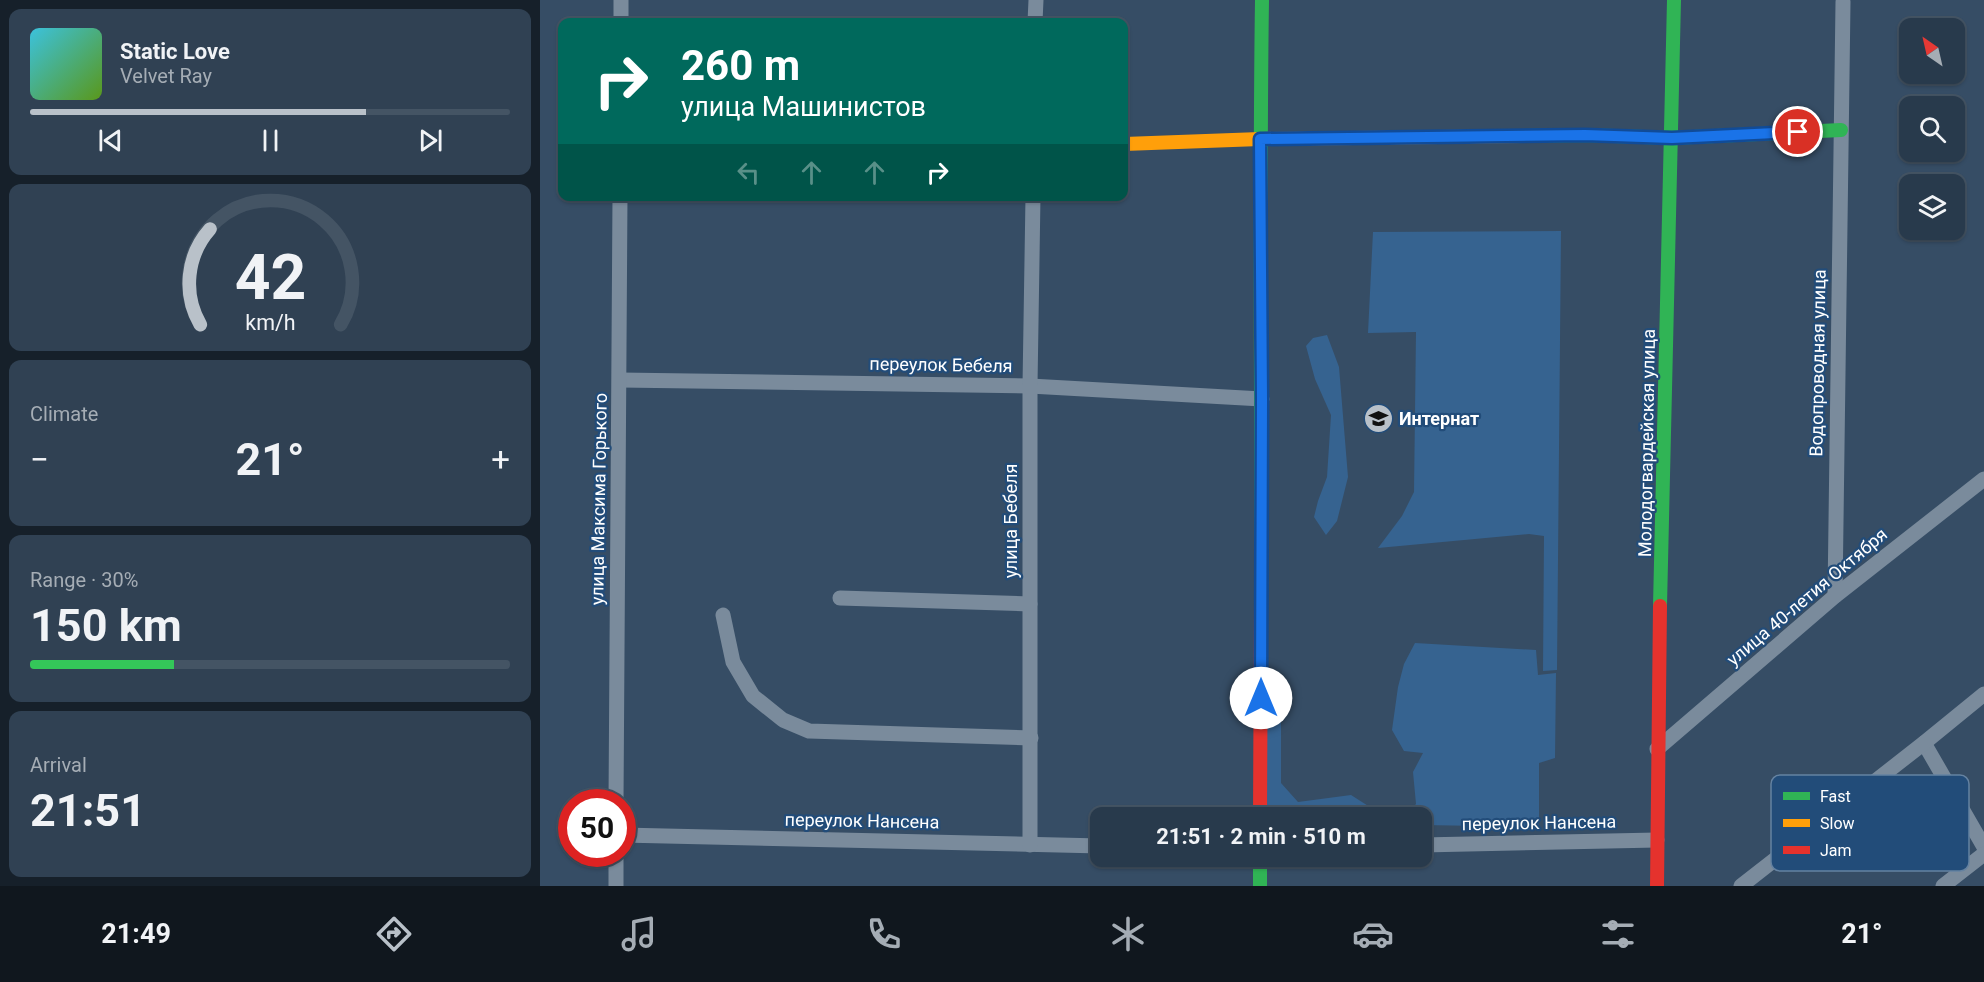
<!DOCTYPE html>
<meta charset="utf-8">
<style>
:root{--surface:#283a4c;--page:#304153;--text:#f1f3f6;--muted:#a5adb5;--line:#445464;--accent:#b9c1c9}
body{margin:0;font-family:Roboto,sans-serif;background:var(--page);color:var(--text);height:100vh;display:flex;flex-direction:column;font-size:22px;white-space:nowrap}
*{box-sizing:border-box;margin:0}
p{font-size:20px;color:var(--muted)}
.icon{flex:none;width:33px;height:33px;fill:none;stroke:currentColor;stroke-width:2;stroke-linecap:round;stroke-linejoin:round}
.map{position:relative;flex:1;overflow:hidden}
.sheet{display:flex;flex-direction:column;gap:9px;padding:9px;background:#16202a;width:540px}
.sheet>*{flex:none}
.hud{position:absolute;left:18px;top:18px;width:570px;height:183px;border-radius:12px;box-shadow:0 2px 4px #0004,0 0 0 2px var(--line);background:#00695c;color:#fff;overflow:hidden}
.needle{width:39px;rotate:326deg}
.fabs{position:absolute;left:1359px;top:18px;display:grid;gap:12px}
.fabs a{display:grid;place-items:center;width:66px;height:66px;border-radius:12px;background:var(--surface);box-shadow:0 2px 4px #0004,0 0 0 2px var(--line);font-size:30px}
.speed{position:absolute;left:18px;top:789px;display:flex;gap:12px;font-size:30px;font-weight:700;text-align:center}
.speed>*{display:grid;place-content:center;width:78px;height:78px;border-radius:50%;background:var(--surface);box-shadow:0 2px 4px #0004,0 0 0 2px var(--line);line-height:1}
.speed .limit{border:9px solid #d22;background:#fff;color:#111}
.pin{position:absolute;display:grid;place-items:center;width:51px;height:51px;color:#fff;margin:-26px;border:3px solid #fff;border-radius:50%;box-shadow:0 2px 6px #0007}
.me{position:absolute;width:66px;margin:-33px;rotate:0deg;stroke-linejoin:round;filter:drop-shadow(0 0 4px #0008)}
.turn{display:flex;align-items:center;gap:21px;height:126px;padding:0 24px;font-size:27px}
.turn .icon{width:78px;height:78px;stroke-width:2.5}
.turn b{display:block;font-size:42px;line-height:51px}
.lanes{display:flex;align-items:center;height:57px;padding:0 24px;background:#0003;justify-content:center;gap:30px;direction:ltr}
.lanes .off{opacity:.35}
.big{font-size:45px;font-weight:700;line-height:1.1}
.sheet .tile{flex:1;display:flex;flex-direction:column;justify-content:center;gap:9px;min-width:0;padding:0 21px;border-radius:12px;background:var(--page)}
.sheet .dial{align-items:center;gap:0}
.dial svg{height:156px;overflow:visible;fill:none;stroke:var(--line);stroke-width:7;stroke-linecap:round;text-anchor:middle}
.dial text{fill:var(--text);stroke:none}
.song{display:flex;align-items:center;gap:18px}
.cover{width:72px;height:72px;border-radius:9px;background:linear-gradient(135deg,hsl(190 70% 55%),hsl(90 70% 35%))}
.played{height:6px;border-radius:3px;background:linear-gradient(90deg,var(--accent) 70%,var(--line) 70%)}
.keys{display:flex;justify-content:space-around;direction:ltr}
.heat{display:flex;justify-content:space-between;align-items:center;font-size:33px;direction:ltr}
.charge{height:9px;border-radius:4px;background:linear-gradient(90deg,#34c759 30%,var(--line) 0)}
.trip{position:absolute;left:550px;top:807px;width:342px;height:60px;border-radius:12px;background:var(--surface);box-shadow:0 2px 4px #0004,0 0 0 2px var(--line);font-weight:700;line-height:60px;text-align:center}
.tab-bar{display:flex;height:96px;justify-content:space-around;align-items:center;background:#10171e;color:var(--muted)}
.tab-bar .icon{width:42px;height:42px}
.tab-bar .selected{color:var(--accent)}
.tab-bar b{font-size:27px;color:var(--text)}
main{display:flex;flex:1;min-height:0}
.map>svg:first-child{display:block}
.green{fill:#366390}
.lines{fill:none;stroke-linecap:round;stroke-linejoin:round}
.street{stroke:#7a8b9c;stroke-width:15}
.fast{stroke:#30b455;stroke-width:14}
.slow{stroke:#ff9f0a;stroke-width:14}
.jam{stroke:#e5322d;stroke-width:14}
.route-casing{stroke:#114b97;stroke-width:15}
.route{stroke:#1a73e8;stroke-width:10}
.labels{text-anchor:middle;stroke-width:4.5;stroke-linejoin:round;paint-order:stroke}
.street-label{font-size:18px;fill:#fff;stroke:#224c79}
.poi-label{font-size:18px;font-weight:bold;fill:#fff;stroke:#224c79;text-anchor:start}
.key{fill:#224c79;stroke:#6482a1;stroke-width:1.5}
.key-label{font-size:16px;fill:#fff}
</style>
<main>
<section class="sheet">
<div class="tile">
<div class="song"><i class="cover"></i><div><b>Static Love</b><p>Velvet Ray</p></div></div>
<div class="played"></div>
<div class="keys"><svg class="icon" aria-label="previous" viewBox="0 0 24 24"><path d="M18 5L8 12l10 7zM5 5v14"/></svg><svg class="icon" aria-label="pause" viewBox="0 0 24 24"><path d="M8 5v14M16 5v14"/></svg><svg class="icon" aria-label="next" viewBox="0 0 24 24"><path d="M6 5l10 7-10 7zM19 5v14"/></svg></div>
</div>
<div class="tile dial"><svg viewBox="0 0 100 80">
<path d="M14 69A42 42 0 1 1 86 69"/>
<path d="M14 69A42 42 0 0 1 19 20" stroke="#b9c1c9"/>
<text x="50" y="56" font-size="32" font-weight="700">42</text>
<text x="50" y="72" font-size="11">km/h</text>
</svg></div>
<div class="tile"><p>Climate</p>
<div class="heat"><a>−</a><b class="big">21°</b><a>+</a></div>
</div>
<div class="tile"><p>Range · 30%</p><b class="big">150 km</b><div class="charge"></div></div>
<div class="tile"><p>Arrival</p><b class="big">21:51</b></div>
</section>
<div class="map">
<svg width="1444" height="886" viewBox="0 0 1444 886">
<rect width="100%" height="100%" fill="#364d65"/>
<g class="green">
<polygon points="1021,231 1017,670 1003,671 1004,536 989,534 838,548 862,516 874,492 876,332 828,333 833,232"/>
<polygon points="787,335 799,367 808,477 797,521 786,535 774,517 778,501 787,477 791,415 775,379 766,346 773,338"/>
<polygon points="875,643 996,650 998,675 1016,673 1015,758 999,763 999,827 882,825 882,818 725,818 727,685 736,690 741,713 741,783 758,802 811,795 833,809 864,817 876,804 873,772 883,753 864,751 852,730 858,687 864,664"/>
</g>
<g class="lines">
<g class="street">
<polyline points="81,22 81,0"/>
<polyline points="495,22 496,0"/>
<polyline points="80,380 490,386 722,399"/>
<polyline points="1295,596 1303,2"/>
<polyline points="300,598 490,604"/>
<polyline points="183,615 193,662 213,696 243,720 269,731 491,738"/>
<polyline points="1384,743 1444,847"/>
<polyline points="1117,749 1295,596 1444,479"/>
<polyline points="76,802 80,196"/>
<polyline points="82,835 561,846"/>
<polyline points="490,845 490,386 493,196"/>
<polyline points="882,845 1117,840"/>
<polyline points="76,854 76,886"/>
<polyline points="1201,886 1384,743 1444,694"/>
<polyline points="1403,886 1444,854"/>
</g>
<g class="fast">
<polyline points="982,136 1045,135 1132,138 1301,130"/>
<path d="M721 602C722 401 719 201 722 0"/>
<polyline points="1120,606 1134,0"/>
<polyline points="720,856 720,886"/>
</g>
<polyline class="slow" points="584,144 720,139 982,136"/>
<g class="jam">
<polyline points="720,818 721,602"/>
<polyline points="1117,886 1120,606"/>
</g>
</g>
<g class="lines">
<defs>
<polyline id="route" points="721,698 722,399 720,139 1045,135 1132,138 1258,132"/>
</defs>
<use href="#route" class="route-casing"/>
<use href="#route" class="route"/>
</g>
<defs>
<symbol id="school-disc" viewBox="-11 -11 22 22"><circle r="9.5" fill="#b9c1c9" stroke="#224c79"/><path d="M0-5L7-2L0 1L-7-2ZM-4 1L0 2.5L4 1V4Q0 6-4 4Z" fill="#111"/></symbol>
</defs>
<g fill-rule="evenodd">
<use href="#school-disc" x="822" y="402" width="33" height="33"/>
</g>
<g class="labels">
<g class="street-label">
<text transform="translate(1278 363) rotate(-89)" y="6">Водопроводная улица</text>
<text transform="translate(401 365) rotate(1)" y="6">переулок Бебеля</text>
<text transform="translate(1107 443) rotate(-89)" y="6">Молодогвардейская улица</text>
<text transform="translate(59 499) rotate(-89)" y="6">улица Максима Горького</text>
<text transform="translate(471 521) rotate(-90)" y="6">улица Бебеля</text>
<text transform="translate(1267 597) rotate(-40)" y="6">улица 40-летия Октября</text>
<text transform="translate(322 821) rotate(1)" y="6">переулок Нансена</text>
<text transform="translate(999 823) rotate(-1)" y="6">переулок Нансена</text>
</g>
<g class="poi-label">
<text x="859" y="425">Интернат</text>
</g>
</g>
<rect x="1231" y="775" width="198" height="96" rx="9" class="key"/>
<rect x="1243" y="792" width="27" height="8" fill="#30b455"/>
<rect x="1243" y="819" width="27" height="8" fill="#ff9f0a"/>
<rect x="1243" y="846" width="27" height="8" fill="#e5322d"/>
<g class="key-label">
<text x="1280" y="802">Fast</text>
<text x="1280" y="829">Slow</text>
<text x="1280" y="856">Jam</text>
</g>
</svg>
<div class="fabs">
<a><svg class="needle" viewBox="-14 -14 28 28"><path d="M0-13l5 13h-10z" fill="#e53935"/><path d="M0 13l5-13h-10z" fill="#a5adb5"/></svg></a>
<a><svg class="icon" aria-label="search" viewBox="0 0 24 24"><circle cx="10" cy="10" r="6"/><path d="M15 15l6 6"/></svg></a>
<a><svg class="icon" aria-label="layers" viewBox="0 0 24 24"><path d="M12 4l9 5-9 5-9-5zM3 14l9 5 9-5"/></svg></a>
</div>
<div class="speed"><div class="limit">50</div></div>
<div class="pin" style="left:1258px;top:132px;background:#d93025"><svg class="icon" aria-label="arrive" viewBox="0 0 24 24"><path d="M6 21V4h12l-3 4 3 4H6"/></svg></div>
<svg class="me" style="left:721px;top:698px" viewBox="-20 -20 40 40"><circle r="19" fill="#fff"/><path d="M0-13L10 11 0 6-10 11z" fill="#1a73e8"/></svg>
<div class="trip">21:51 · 2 min · 510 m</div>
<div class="hud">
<div class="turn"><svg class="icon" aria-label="right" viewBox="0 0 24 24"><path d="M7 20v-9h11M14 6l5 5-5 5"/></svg><div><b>260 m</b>улица Машинистов</div></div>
<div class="lanes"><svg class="icon off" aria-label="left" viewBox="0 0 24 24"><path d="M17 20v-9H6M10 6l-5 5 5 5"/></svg><svg class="icon off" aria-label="ahead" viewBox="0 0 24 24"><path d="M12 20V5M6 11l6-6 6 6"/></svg><svg class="icon off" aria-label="ahead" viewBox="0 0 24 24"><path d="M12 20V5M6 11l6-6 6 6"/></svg><svg class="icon" aria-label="right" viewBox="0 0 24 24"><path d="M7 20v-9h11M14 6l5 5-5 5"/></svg></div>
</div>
</div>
</main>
<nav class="tab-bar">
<b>21:49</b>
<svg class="icon selected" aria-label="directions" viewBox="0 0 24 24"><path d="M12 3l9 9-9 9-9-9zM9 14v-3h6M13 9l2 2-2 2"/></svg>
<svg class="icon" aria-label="music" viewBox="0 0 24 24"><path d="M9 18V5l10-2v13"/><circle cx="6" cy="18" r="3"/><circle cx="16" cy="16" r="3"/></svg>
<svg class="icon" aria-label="phone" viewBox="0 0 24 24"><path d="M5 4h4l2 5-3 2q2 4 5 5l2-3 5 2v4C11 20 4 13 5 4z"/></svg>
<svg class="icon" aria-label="climate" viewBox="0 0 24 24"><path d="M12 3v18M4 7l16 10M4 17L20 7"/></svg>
<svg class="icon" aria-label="car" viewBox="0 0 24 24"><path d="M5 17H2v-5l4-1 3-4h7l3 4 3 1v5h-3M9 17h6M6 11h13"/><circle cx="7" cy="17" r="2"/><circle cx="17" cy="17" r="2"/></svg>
<svg class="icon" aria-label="filters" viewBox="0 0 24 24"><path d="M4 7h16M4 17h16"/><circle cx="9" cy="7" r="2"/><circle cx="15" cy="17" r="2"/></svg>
<b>21°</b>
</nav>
